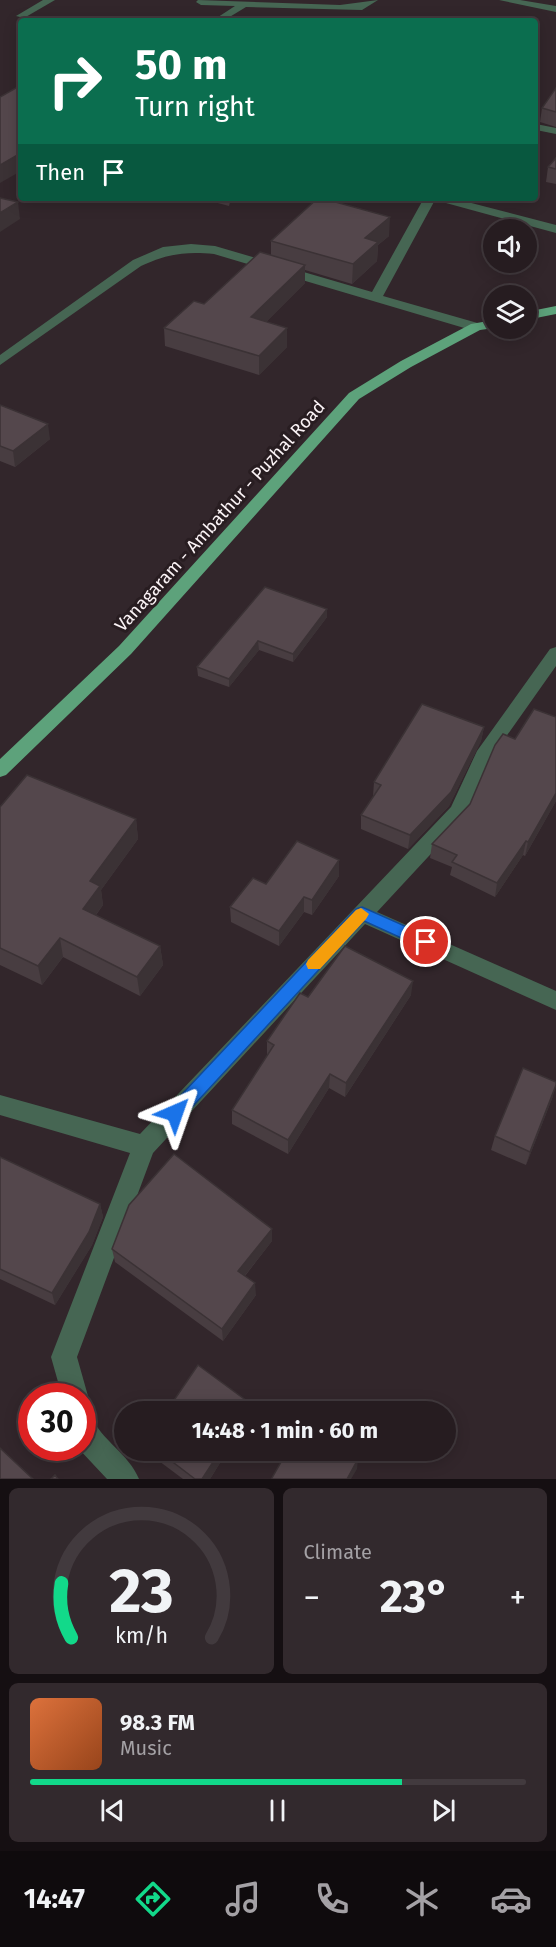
<!DOCTYPE html>
<meta charset="utf-8">
<style>
:root{--surface:#261c20;--page:#32292d;--text:#f1f3f6;--muted:#a4a1a5;--line:#423a3e;--accent:#12d98a}
body{margin:0;font-family:"Fira Sans",sans-serif;background:var(--page);color:var(--text);height:100vh;display:flex;flex-direction:column;font-size:22px;white-space:nowrap}
*{box-sizing:border-box;margin:0}
p{font-size:20px;color:var(--muted)}
.icon{flex:none;width:33px;height:33px;fill:none;stroke:currentColor;stroke-width:2;stroke-linecap:round;stroke-linejoin:round}
.map{position:relative;height:1479px;overflow:hidden}
.side{display:flex;flex-direction:column;gap:9px;padding:9px;background:#150f12;flex:1}
.side>*{flex:none}
.top-card{position:absolute;left:18px;top:18px;width:520px;height:183px;border-radius:6px;box-shadow:0 3px 15px #0003,0 0 0 2px var(--line);background:#0b6e4f;color:#fff;overflow:hidden}
.buttons{position:absolute;left:483px;top:219px;display:grid;gap:12px}
.buttons a{display:grid;place-items:center;width:54px;height:54px;border-radius:50%;background:var(--surface);box-shadow:0 3px 15px #0003,0 0 0 2px var(--line);font-size:30px}
.speed{position:absolute;left:18px;top:1383px;display:flex;gap:12px;font-size:30px;font-weight:700;text-align:center}
.speed>*{display:grid;place-content:center;width:78px;height:78px;border-radius:50%;background:var(--surface);box-shadow:0 3px 15px #0003,0 0 0 2px var(--line);line-height:1}
.speed .limit{border:9px solid #d22;background:#fff;color:#111}
.pin{position:absolute;display:grid;place-items:center;width:51px;height:51px;color:#fff;margin:-26px;border:3px solid #fff;border-radius:50%;box-shadow:0 2px 6px #0007}
.me{position:absolute;width:66px;margin:-33px;rotate:43deg;stroke-linejoin:round;filter:drop-shadow(0 0 4px #0008)}
.turn{display:flex;align-items:center;gap:21px;height:126px;padding:0 18px;font-size:27px}
.turn .icon{width:78px;height:78px;stroke-width:2.5}
.turn b{display:block;font-size:42px;line-height:51px}
.then{display:flex;align-items:center;height:57px;padding:0 18px;background:#0003;gap:12px;font-size:22px}
.big{font-size:45px;font-weight:700;line-height:1.1}
.side .tile{flex:1;display:flex;flex-direction:column;justify-content:center;gap:9px;min-width:0;padding:0 21px;border-radius:9px;background:var(--page)}
.side .dial{align-items:center;gap:0}
.dial svg{height:156px;overflow:visible;fill:none;stroke:var(--line);stroke-width:7;stroke-linecap:round;text-anchor:middle}
.dial text{fill:var(--text);stroke:none}
.song{display:flex;align-items:center;gap:18px}
.cover{width:72px;height:72px;border-radius:9px;background:linear-gradient(135deg,hsl(20 70% 55%),hsl(20 70% 35%))}
.played{height:6px;border-radius:3px;background:linear-gradient(90deg,var(--accent) 75%,var(--line) 75%)}
.keys{display:flex;justify-content:space-around;direction:ltr}
.heat{display:flex;justify-content:space-between;align-items:center;font-size:33px;direction:ltr}
.side .tiles{flex:1;display:grid;gap:9px;grid-template-columns:1fr 1fr}
.tile:last-child{grid-column:span 2}
.trip{position:absolute;left:114px;top:1401px;width:342px;height:60px;border-radius:30px;background:var(--surface);box-shadow:0 3px 15px #0003,0 0 0 2px var(--line);font-weight:700;line-height:60px;text-align:center}
.tabs{display:flex;height:96px;justify-content:space-around;align-items:center;background:#0f0b0d;color:var(--muted)}
.tabs .icon{width:42px;height:42px}
.tabs .current{color:var(--accent)}
.tabs b{font-size:27px;color:var(--text)}
.map>svg:first-child{display:block}
.lines{fill:none;stroke-linecap:round;stroke-linejoin:round}
.minor{fill:#466653;fill-rule:evenodd}
.major{fill:#5da27b;fill-rule:evenodd}
.wall{fill:#483d41}
.shaded-wall{fill:#3b3235}
.building{fill:#54474c;stroke:#3b3235;stroke-width:1.5}
.route{fill:#1a73e8;stroke:#114b97;stroke-width:1.5}
.slow{fill:#f59e0b}
.labels{text-anchor:middle;stroke-width:6;stroke-linejoin:round;paint-order:stroke}
.street-label{font-size:18px;fill:#fbf3f6;stroke:#281d21}
</style>
<div class="map">
<svg width="556" height="1479" viewBox="0 0 556 1479">
<rect width="100%" height="100%" fill="#32262b"/>
<g class="lines">
<g class="minor">
<polygon points="43,0 55,0 24,18 16,16"/>
<polygon points="198,0 340,5 378,0 362,10 246,7 223,21 212,21 235,6 201,5 196,2"/>
<polygon points="499,0 520,0 556,6 556,12"/>
<polygon points="536,124 556,128 556,134 536,130"/>
<path d="M424 198H452L556 225V233L435 200 383 296 481 324V330H471L214 254C186 251 167 254 141 266L0 365V355L133 260 163 247 191 244 215 246 372 292Z"/>
<polygon points="556,647 556,666 491,758 466,816 377,912 556,991 556,1010 365,924 153,1153 77,1357 88,1396 82,1406 82,1396 62,1396 51,1357 130,1153 0,1115 0,1095 140,1134 451,807 477,751 550,649"/>
<path d="M82 1412 91 1416C102 1441 129 1454 139 1479H107L78 1448H82Z"/>
</g>
<g class="major">
<polygon points="556,306 556,314 526,320 526,312"/>
<polygon points="494,320 494,328 480,330 411,367 359,399 131,654 6,775 0,777 0,759 119,646 349,393 401,361 471,324"/>
</g>
</g>
<g class="wall">
<polygon points="556,88 556,127 540,122 542,108"/>
<polygon points="556,158 556,184 546,182 548,167"/>
<polygon points="199,198 231,198 229,206"/>
<polygon points="389,236 378,245 377,261 352,284 305,270 305,283 266,322 287,347 259,375 165,346 164,328 204,304 271,255 271,241"/>
<polygon points="0,405 50,439 15,467 0,461"/>
<polygon points="327,609 327,617 293,662 259,650 229,687 198,676 197,667"/>
<polygon points="556,717 556,801 525,856 523,855 495,897 450,875 452,867 430,858 432,844 470,804 515,739"/>
<polygon points="484,727 481,741 449,806 408,849 361,829 361,815 374,796 373,796 374,782"/>
<polygon points="0,807 136,819 138,839 101,890 103,905 96,915 160,946 163,965 140,996 63,957 42,985 0,965"/>
<polygon points="339,860 339,876 312,915 304,912 279,946 231,922 230,907 266,884"/>
<polygon points="411,995 345,1097 329,1088 288,1154 232,1124 232,1110 267,1056 267,1041 308,997"/>
<polygon points="553,1096 526,1165 491,1150 495,1136"/>
<polygon points="0,1157 100,1204 103,1217 92,1245 55,1305 0,1279"/>
<polygon points="272,1241 245,1276 256,1295 223,1341 115,1262 112,1249"/>
<polygon points="147,1450 228,1450 210,1479 183,1479 147,1452"/>
</g>
<g class="shaded-wall">
<polygon points="21,153 21,171 0,183 0,165"/>
<polygon points="18,202 20,219 0,232 0,213"/>
<polygon points="390,217 389,236 378,245 377,261 352,284 353,264 365,238"/>
<polygon points="305,265 305,283 252,336 251,317"/>
<polygon points="287,328 287,347 259,375 259,356"/>
<polygon points="48,424 50,439 15,467 13,451"/>
<polygon points="327,609 327,617 293,662 293,654"/>
<polygon points="258,641 259,650 229,687 229,679"/>
<polygon points="484,727 481,741 449,806 408,849 410,835"/>
<polygon points="556,793 556,801 525,856 528,842"/>
<polygon points="136,819 138,839 101,890 103,905 86,928 83,909 90,881"/>
<polygon points="526,841 523,855 495,897 497,883"/>
<polygon points="339,860 339,876 312,915 312,900"/>
<polygon points="304,897 304,912 279,946 279,931"/>
<polygon points="60,938 63,957 42,985 38,966"/>
<polygon points="160,946 163,965 140,996 137,977"/>
<polygon points="413,981 411,995 345,1097 346,1083"/>
<polygon points="330,1074 329,1088 288,1154 288,1140"/>
<polygon points="556,1085 553,1096 526,1165 530,1152"/>
<polygon points="100,1204 103,1217 92,1245 55,1305 52,1293"/>
<polygon points="272,1229 272,1241 239,1283 238,1271"/>
<polygon points="255,1283 256,1295 223,1341 222,1329"/>
<polygon points="251,1404 251,1412 246,1412"/>
<polygon points="221,1450 228,1450 210,1479 202,1479"/>
<polygon points="358,1459 357,1469 351,1479 347,1479"/>
</g>
<g class="building">
<polygon points="21,85 21,153 0,165 0,97"/>
<polygon points="556,88 556,112 542,108"/>
<polygon points="556,158 556,169 548,167"/>
<polygon points="0,198 18,202 0,213"/>
<polygon points="318,198 321,198 390,217 365,238 378,242 353,264 271,241"/>
<polygon points="260,252 305,265 251,317 287,328 259,356 164,328 194,301 204,304"/>
<polygon points="0,405 48,424 13,451 0,446"/>
<polygon points="265,587 327,609 293,654 258,641 229,679 197,667"/>
<polygon points="422,704 484,727 451,792 410,835 361,815 381,785 374,782"/>
<polygon points="534,709 556,717 556,793 528,842 526,841 497,883 452,862 457,855 432,844 470,804 495,745 503,734 515,739"/>
<polygon points="27,775 136,819 90,881 100,886 83,909 160,946 137,977 60,938 38,966 0,948 0,807"/>
<polygon points="297,841 339,860 312,900 304,897 279,931 230,907 253,878 266,884"/>
<polygon points="345,946 413,981 346,1083 330,1074 288,1140 232,1110 274,1045 267,1041 300,993 308,997"/>
<polygon points="523,1068 556,1082 556,1085 530,1152 495,1136"/>
<polygon points="174,1154 272,1229 238,1271 255,1283 222,1329 112,1249 129,1205"/>
<polygon points="0,1157 100,1204 89,1232 52,1293 0,1269"/>
<polygon points="198,1365 251,1404 246,1412 166,1412"/>
<polygon points="0,1448 33,1479 0,1479"/>
<polygon points="157,1450 221,1450 202,1479 195,1479"/>
<polygon points="288,1450 346,1450 358,1459 347,1479 272,1479 272,1478"/>
<polygon points="55,1475 58,1479 51,1479"/>
</g>
<polygon class="route" points="362,907 432,938 434,942 432,947 421,947 364,921 181,1119 175,1121 169,1119 166,1113 169,1108 356,909"/>
<polygon class="slow" points="361,908 369,914 366,919 320,969 308,969 306,964 308,960 356,910"/>
<g class="labels">
<g class="street-label">
<text transform="translate(220 516) rotate(-48)" y="6">Vanagaram - Ambathur - Puzhal Road</text>
</g>
</g>
</svg>
<div class="buttons">
<a><svg class="icon" aria-label="sound" viewBox="0 0 24 24"><path d="M4 9h4l5-4v14l-5-4H4zM17 9q2 3 0 6"/></svg></a>
<a><svg class="icon" aria-label="layers" viewBox="0 0 24 24"><path d="M12 4l9 5-9 5-9-5zM3 14l9 5 9-5"/></svg></a>
</div>
<div class="speed"><div class="limit">30</div></div>
<div class="pin" style="left:426px;top:942px;background:#d93025"><svg class="icon" aria-label="arrive" viewBox="0 0 24 24"><path d="M6 21V4h12l-3 4 3 4H6"/></svg></div>
<svg class="me" style="left:175px;top:1113px" viewBox="-20 -20 40 40"><path d="M0-17L14 15 0 8-14 15z" fill="#1a73e8" stroke="#fff" stroke-width="4"/></svg>
<div class="trip">14:48 · 1 min · 60 m</div>
<div class="top-card">
<div class="turn"><svg class="icon" aria-label="right" viewBox="0 0 24 24"><path d="M7 20v-9h11M14 6l5 5-5 5"/></svg><div><b>50 m</b>Turn right</div></div>
<div class="then">Then<svg class="icon" aria-label="arrive" viewBox="0 0 24 24"><path d="M6 21V4h12l-3 4 3 4H6"/></svg></div>
</div>
</div>
<section class="side">
<div class="tiles">
<div class="tile dial"><svg viewBox="0 0 100 80">
<path d="M14 69A42 42 0 1 1 86 69"/>
<path d="M14 69A42 42 0 0 1 9 41" stroke="#12d98a"/>
<text x="50" y="56" font-size="32" font-weight="700">23</text>
<text x="50" y="72" font-size="11">km/h</text>
</svg></div>
<div class="tile"><p>Climate</p>
<div class="heat"><a>−</a><b class="big">23°</b><a>+</a></div>
</div>
<div class="tile">
<div class="song"><i class="cover"></i><div><b>98.3 FM</b><p>Music</p></div></div>
<div class="played"></div>
<div class="keys"><svg class="icon" aria-label="previous" viewBox="0 0 24 24"><path d="M18 5L8 12l10 7zM5 5v14"/></svg><svg class="icon" aria-label="pause" viewBox="0 0 24 24"><path d="M8 5v14M16 5v14"/></svg><svg class="icon" aria-label="next" viewBox="0 0 24 24"><path d="M6 5l10 7-10 7zM19 5v14"/></svg></div>
</div>
</div>
</section>
<nav class="tabs">
<b>14:47</b>
<svg class="icon current" aria-label="directions" viewBox="0 0 24 24"><path d="M12 3l9 9-9 9-9-9zM9 14v-3h6M13 9l2 2-2 2"/></svg>
<svg class="icon" aria-label="music" viewBox="0 0 24 24"><path d="M9 18V5l10-2v13"/><circle cx="6" cy="18" r="3"/><circle cx="16" cy="16" r="3"/></svg>
<svg class="icon" aria-label="phone" viewBox="0 0 24 24"><path d="M5 4h4l2 5-3 2q2 4 5 5l2-3 5 2v4C11 20 4 13 5 4z"/></svg>
<svg class="icon" aria-label="climate" viewBox="0 0 24 24"><path d="M12 3v18M4 7l16 10M4 17L20 7"/></svg>
<svg class="icon" aria-label="car" viewBox="0 0 24 24"><path d="M5 17H2v-5l4-1 3-4h7l3 4 3 1v5h-3M9 17h6M6 11h13"/><circle cx="7" cy="17" r="2"/><circle cx="17" cy="17" r="2"/></svg>
</nav>
